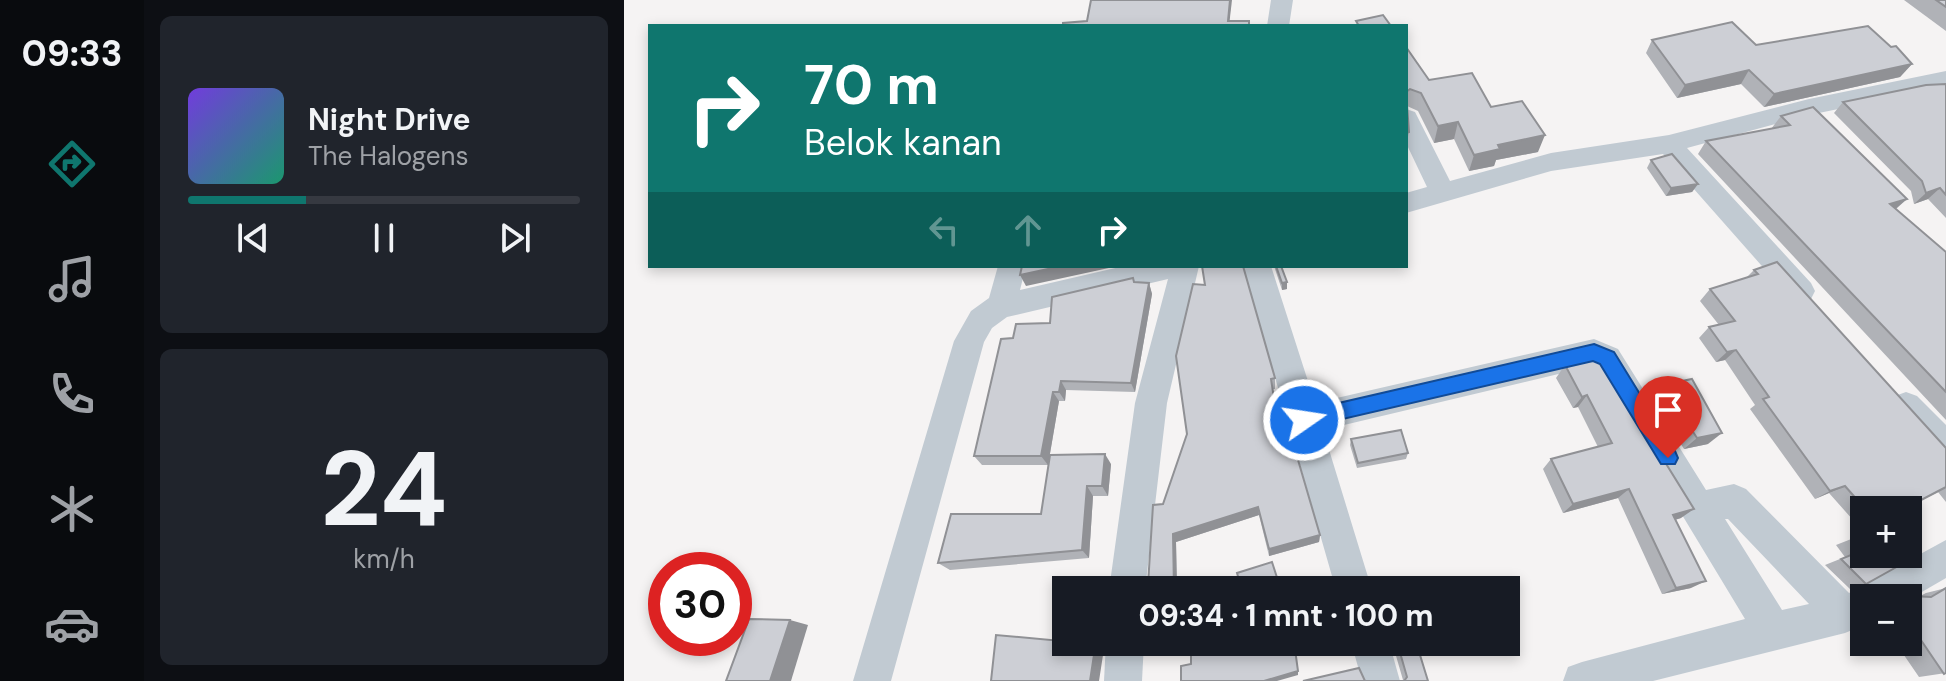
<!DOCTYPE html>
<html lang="id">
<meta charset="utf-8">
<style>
:root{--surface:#171b24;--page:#20242c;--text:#f1f3f6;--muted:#9ea1a6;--line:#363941;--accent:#0f766e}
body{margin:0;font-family:"DM Sans",sans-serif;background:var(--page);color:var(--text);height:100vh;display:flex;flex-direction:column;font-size:30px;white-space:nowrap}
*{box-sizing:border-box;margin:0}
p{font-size:26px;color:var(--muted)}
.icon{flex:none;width:44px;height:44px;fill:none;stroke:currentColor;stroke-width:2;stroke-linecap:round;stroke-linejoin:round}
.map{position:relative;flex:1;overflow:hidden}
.side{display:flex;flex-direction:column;gap:16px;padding:16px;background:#0d0f14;width:480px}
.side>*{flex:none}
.top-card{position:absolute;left:24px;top:24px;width:760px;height:244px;border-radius:0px;box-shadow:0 4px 12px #0003;background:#0f766e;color:#fff;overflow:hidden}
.controls{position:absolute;left:1226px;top:496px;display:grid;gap:16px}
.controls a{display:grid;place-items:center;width:72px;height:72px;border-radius:0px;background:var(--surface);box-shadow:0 4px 12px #0003;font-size:40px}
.speed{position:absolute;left:24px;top:552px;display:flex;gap:16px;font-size:40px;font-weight:700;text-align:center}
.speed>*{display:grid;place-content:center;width:104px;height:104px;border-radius:50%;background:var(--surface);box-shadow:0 4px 12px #0003;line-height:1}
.speed .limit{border:12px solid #d22;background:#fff;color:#111}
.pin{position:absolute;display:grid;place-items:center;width:68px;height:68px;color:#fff;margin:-82px -34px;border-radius:50% 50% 50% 0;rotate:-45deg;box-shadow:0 0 8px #0007}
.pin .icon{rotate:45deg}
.me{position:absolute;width:88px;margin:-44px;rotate:77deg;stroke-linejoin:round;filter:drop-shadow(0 0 6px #0008)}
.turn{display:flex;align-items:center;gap:28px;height:168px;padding:0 24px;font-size:36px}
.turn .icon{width:104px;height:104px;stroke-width:2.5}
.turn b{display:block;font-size:56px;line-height:68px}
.lanes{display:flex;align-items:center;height:76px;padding:0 24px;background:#0003;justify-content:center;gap:40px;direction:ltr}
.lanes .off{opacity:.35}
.side .widget{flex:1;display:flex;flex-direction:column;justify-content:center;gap:12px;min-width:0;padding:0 28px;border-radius:12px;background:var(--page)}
.side .dial{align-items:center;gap:0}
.dial b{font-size:104px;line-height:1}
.song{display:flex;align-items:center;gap:24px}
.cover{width:96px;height:96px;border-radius:12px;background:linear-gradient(135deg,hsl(260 70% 55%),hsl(160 70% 35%))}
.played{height:8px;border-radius:4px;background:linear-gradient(90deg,var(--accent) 30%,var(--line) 30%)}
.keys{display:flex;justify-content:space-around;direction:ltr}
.trip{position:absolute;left:428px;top:576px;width:468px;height:80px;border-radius:0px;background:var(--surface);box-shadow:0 4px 12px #0003;font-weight:700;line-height:80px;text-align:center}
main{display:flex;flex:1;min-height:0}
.tab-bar{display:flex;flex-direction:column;width:144px;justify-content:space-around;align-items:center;background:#090b0e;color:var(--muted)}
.tab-bar .icon{width:56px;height:56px}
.tab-bar .current{color:var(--accent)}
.tab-bar b{font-size:36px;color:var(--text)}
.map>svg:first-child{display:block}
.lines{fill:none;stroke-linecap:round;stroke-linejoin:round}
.street{fill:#c1cad2;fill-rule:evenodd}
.wall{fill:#b0b2b7}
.shaded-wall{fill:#909195}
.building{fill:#cdcfd5;stroke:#909195;stroke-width:2}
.route{fill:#1a73e8;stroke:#114b97;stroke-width:2}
</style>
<main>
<nav class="tab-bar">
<b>09:33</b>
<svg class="icon current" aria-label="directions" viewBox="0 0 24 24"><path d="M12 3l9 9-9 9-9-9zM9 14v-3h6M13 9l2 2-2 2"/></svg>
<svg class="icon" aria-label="music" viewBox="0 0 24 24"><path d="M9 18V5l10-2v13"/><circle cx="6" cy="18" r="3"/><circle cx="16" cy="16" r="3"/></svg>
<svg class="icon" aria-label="phone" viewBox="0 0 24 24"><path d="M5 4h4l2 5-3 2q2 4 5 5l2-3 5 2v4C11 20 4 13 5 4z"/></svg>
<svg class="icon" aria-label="climate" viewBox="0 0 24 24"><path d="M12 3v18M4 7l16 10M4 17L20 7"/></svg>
<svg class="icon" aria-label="car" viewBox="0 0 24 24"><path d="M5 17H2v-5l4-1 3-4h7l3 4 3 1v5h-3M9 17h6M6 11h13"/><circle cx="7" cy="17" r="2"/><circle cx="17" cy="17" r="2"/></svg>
</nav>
<section class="side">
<div class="widget">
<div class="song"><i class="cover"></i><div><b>Night Drive</b><p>The Halogens</p></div></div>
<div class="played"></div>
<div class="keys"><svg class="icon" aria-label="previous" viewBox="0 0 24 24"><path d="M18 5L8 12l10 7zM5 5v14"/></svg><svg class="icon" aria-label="pause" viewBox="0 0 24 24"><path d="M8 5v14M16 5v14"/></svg><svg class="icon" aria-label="next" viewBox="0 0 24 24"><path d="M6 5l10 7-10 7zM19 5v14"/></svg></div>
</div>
<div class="widget dial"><b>24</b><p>km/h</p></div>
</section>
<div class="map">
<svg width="1322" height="681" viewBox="0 0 1322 681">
<rect width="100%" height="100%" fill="#f5f3f3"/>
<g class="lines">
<g class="street">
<polygon points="647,0 669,0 665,26 643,26"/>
<polygon points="1322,71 1322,87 1185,115 1063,148 1187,283 1191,291 1187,299 1177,303 1167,299 1039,154 927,171 782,213 782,193 803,187 782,143 782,109 791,112 826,181 927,153 1045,135 1185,99"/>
<polygon points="374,266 402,266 396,290 500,266 575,266 543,403 521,590 485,590 511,403 544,279 383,317 368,328 360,342 267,681 229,681 330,341 347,311 365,298"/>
<path d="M619 266H647L691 403 970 339 994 349 1082 490 1110 484 1122 489 1225 593 1322 540V578L1284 600 1240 598V625L1221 633 1029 681H939L944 667 958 662 1121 619 968 366 699 430 748 590H712ZM1101 519H1104L1185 604 1158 610Z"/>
<path d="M1282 392 1293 396 1322 425V462C1301 454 1276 427 1266 406L1271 396Z"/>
<polygon points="482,642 520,642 518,681 480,681"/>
<polygon points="727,642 765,642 776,681 738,681"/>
</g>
</g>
<g class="wall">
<polygon points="1280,0 1322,0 1322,31"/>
<polygon points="1028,40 1132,45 1288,64 1276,77 1140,107 1117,84 1053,98 1022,53"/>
<polygon points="782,47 805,80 867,107 914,152 872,160 870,166 845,171 830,139 810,143 794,111 783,106 785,132 782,147"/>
<polygon points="1322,84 1322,218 1304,199 1290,204 1287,191 1210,113 1219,102"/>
<polygon points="1157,116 1283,199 1272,209 1322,252 1322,420 1074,154 1082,141 1147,129"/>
<polygon points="1027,160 1074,184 1068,192 1042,196 1023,168"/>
<polygon points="650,266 657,266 663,282 663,289 658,290"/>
<polygon points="1130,270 1322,448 1322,502 1314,492 1278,510 1240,510 1240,528 1237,529 1205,493 1191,499 1126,409 1131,405 1101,360 1092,362 1075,338 1085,327 1095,325 1076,301 1086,289 1122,278"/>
<polygon points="510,282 525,283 528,294 511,392 442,390 441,401 435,401 424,465 358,465 350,456 389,338 426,323"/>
<polygon points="581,285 651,378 651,389 648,389 656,438 696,535 695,542 645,556 635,515 552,542 553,590 517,590 524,585 539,504 563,434"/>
<polygon points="941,365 1057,518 1051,520 1067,588 1038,594 994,498 939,513 919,469 927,459 974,447 954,407 949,408 932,378"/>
<polygon points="1039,385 1084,444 1060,449 1027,397"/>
<polygon points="727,439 784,453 782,459 733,468 726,445"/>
<polygon points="487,464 484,496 469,496 465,558 326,570 314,563 417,514"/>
<polygon points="1240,534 1242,584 1226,589 1201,565 1221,557 1212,545"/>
<polygon points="1322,588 1322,673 1295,677 1271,642 1284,642 1284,598 1255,598 1266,595 1296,596 1302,593"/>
<polygon points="768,642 792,642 804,681 741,681 779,680"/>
</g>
<g class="shaded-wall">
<polygon points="606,0 608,0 605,26 604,21"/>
<polygon points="1288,64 1276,77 1140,107 1150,94"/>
<polygon points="1125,70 1117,84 1053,98 1061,85"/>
<polygon points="834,122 830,139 810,143 814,126"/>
<polygon points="921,135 914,152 872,160 870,166 845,171 850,155 874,145"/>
<polygon points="1074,184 1068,192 1042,196 1047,188"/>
<polygon points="1316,188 1304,199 1290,204 1302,193"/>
<polygon points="1283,199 1269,211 1266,204"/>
<polygon points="438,266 494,266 402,286 396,275"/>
<polygon points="663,282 663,289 658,290 658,283"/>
<polygon points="525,283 528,294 511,392 507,383"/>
<polygon points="1112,350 1101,360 1092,362 1103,352"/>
<polygon points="437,381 442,390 441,401 435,392"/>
<polygon points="429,392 435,401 424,465 417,456"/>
<polygon points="963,395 954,407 949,408 958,397"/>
<polygon points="1098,433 1084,444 1060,449 1073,438"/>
<polygon points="481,454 487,464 484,496 478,486"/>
<polygon points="463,486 469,496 465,558 458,550"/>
<polygon points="1221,486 1205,493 1191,499 1206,491"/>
<polygon points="1005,489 994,498 939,513 949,504"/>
<polygon points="634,507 635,515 552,542 553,590 550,590 549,534"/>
<polygon points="1070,509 1057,518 1036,524 1049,515"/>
<polygon points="696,535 695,542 645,556 645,549"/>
<polygon points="1082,581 1067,588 1038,594 1052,588"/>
<polygon points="166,620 184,625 167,681 146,681"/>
<polygon points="472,642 481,642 475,681 466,681"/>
<polygon points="674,671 674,675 653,681 640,681"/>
</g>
<g class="building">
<polygon points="467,0 606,0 604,21 625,21 625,26 439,26 439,23 463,21"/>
<polygon points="1312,0 1322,0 1322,7"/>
<polygon points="759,15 767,26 735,26 732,21"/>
<polygon points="1108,22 1132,45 1244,26 1267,47 1272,46 1288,64 1150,94 1125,70 1061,85 1028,40"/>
<polygon points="782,47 805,80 848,73 867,107 898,101 921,135 874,145 876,149 850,155 834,122 814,126 797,93 786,89 782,92 785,132 782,133"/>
<polygon points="1322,84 1322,195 1316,188 1302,193 1298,181 1219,102 1302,85"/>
<polygon points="1189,107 1283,199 1266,204 1322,252 1322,392 1082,141 1166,125 1157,116"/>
<polygon points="1048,154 1074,184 1047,188 1027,160"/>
<polygon points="1153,262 1322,448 1322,487 1278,510 1242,510 1221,486 1206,491 1139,399 1145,397 1112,350 1103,352 1085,327 1111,321 1086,289 1134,274 1130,270"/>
<polygon points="398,266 438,266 396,275"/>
<polygon points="578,266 619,266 651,378 647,379 656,438 667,436 696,535 645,549 634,507 549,534 550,590 517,590 517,587 524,585 529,505 539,504 563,434 552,356 569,284 581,285"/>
<polygon points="652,266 657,266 663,282 658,283"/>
<polygon points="509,278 510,282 525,283 507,383 437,381 435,392 429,392 417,456 350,456 377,339 389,338 392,324 426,323 428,297"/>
<polygon points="976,357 1070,509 1049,515 1082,581 1052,588 1005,489 949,504 927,459 988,443 963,395 958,397 941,365"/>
<polygon points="1068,379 1098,433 1073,438 1039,385"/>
<polygon points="777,430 784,453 734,463 727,439"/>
<polygon points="481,454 478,486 463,486 458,550 314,563 327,514 417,514 426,455"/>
<polygon points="1240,534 1240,554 1284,554 1284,542 1294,555 1242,584 1217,559 1237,551 1228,539"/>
<polygon points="648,562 657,590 618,590 613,573"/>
<polygon points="1322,588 1322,673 1320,674 1284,621 1284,598 1268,598 1266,595 1307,597"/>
<polygon points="442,601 442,642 472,642 466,681 367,681 372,635 437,641"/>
<polygon points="125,619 166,620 146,681 102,681"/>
<polygon points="567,642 670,642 674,671 640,681 557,681 557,666 567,664"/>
<polygon points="773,642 792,642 804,681 679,681 735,668 741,681 780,681 783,677"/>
</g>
<polygon class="route" points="970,344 990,352 1051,451 1054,458 1051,464 1037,464 976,364 969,361 680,428 670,420 680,411"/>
</svg>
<div class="controls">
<a>+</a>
<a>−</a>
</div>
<div class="speed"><div class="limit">30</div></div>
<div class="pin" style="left:1044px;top:458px;background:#d93025"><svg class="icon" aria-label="arrive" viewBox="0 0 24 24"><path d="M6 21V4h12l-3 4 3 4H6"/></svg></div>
<svg class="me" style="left:680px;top:420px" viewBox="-20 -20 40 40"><circle r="17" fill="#1a73e8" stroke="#fff" stroke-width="3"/><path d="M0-11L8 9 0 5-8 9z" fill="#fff"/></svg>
<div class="trip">09:34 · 1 mnt · 100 m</div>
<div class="top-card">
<div class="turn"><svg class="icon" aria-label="right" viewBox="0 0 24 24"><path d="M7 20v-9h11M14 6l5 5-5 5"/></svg><div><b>70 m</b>Belok kanan</div></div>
<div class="lanes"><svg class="icon off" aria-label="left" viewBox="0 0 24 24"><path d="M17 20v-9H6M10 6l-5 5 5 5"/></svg><svg class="icon off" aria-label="ahead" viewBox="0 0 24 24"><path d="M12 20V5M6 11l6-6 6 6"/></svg><svg class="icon" aria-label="right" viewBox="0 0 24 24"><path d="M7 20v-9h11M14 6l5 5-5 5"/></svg></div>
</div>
</div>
</main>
